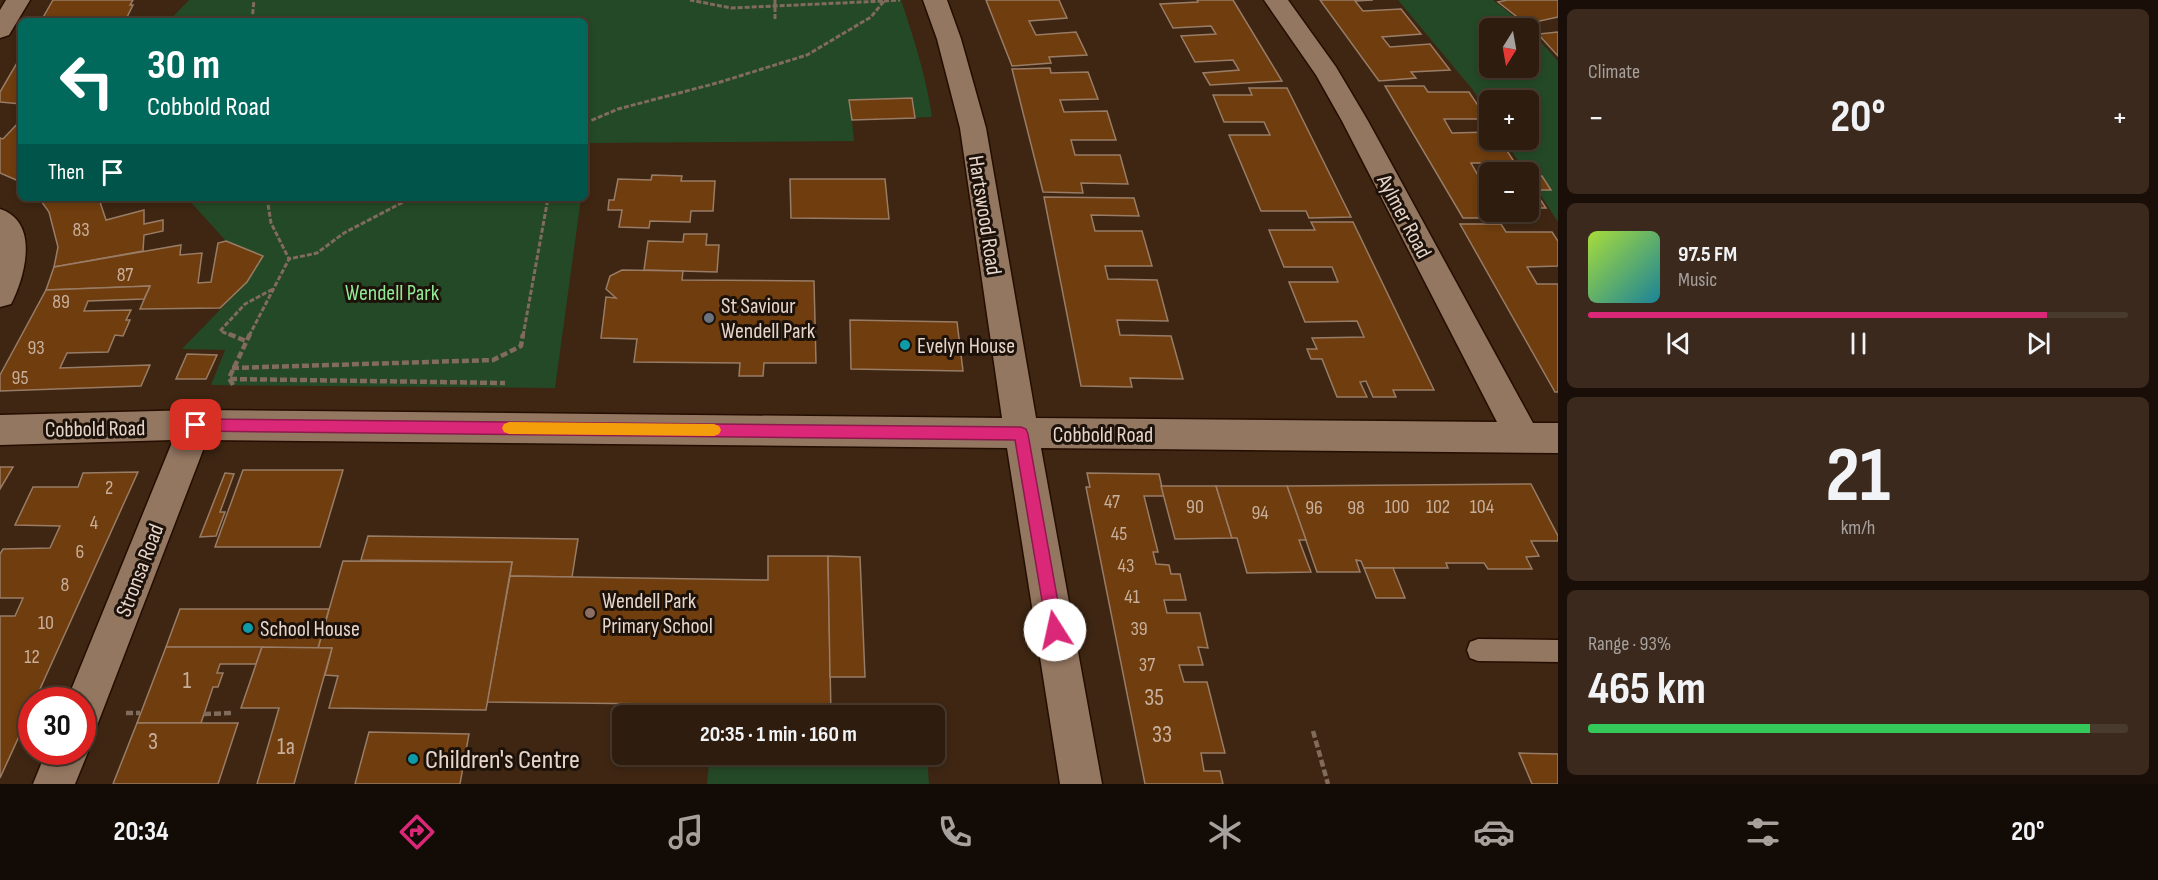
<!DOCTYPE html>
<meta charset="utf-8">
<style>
:root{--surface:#2e1c0e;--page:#3a291c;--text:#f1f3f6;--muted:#a7a19e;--line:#493a2e;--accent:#db2777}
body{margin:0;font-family:"Sofia Sans Condensed",sans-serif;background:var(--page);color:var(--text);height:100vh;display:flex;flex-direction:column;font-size:22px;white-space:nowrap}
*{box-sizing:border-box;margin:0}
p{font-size:20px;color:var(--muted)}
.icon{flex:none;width:33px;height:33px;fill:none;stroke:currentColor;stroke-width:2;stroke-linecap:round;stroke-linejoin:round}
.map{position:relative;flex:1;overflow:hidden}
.details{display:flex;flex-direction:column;gap:9px;padding:9px;background:#190f08;width:600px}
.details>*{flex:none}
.guide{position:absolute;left:18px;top:18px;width:570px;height:183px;border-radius:9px;box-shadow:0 3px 9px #0003,0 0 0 2px var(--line);background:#00695c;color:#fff;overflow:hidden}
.needle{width:39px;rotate:191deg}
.tools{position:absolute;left:1479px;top:18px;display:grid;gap:12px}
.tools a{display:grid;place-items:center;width:60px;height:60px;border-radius:9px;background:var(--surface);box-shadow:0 3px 9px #0003,0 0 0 2px var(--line);font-size:30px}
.speed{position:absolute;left:18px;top:687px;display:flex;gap:12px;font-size:30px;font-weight:700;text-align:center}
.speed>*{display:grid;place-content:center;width:78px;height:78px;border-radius:50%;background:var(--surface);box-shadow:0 3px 9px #0003,0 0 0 2px var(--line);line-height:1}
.speed .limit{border:9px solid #d22;background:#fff;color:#111}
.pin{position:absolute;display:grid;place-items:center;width:51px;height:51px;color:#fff;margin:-26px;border-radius:12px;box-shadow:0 3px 9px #0006}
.me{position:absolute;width:66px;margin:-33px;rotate:350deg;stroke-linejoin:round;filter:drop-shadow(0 0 4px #0008)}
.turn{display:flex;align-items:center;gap:21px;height:126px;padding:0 30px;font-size:27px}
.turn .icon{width:78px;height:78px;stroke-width:2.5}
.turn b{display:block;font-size:42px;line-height:51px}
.then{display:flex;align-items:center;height:57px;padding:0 30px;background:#0003;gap:12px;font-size:22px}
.big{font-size:45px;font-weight:700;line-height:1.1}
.details .widget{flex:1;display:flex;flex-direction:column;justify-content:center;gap:9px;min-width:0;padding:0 21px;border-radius:9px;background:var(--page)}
.details .dial{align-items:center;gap:0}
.dial b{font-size:78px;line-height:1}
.song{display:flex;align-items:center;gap:18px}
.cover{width:72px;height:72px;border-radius:9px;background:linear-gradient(135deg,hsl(80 70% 55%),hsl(190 70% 35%))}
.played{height:6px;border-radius:3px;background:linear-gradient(90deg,var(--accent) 85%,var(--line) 85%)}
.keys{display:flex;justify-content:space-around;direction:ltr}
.heat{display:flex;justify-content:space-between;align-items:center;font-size:33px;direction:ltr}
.charge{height:9px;border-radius:4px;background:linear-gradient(90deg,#34c759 93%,var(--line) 0)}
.trip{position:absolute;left:612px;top:705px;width:333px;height:60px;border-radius:9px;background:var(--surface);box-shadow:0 3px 9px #0003,0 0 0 2px var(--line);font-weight:700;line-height:60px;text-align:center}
.tabs{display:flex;height:96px;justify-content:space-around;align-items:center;background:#120b06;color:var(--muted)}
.tabs .icon{width:42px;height:42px}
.tabs .current{color:var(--accent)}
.tabs b{font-size:27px;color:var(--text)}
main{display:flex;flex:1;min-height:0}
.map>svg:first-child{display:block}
.green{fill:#244926;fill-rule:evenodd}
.building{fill:#6f3d0e;stroke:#997c66;stroke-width:1.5}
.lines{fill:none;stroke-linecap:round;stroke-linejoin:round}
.service-casing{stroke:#240e00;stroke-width:3}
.minor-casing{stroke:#240e00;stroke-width:3}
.path-far1{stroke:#816b5b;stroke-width:3;stroke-dasharray:5 2;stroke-linecap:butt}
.path{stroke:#816b5b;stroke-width:4.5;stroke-dasharray:7 3;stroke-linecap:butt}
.service{fill:#947761;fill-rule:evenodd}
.minor{fill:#947761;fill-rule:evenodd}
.route{fill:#db2777;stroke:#8e194d;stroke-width:1.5}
.slow{fill:#f59e0b}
.worship-dot{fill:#6b7280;stroke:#1d120a;stroke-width:2}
.culture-dot{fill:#0f9aa8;stroke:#1d120a;stroke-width:2}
.education-dot{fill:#8d6e63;stroke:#1d120a;stroke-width:2}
.labels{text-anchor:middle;stroke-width:6;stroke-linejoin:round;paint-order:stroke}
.number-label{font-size:20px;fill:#c8af9b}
.street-label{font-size:22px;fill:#e6d5ca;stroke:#1d120a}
.park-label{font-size:22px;fill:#92e995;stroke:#1d120a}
.poi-label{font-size:22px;fill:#e6d5ca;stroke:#1d120a;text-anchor:start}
.near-number-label{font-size:24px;fill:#c8af9b}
.near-poi-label{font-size:27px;fill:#e6d5ca;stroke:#1d120a;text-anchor:start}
</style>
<main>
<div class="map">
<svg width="1558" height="784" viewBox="0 0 1558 784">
<rect width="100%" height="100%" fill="#3e2612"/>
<g class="green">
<path d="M189 0H901C914 39 926 76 932 117L852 120 854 141 589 143 585 171V21H169Z"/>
<path d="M1398 0H1493L1529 29 1558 61V222L1529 177 1528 172H1526L1504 140H1528V100H1490L1489 117 1473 90ZM1490 28H1528V68H1490Z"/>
<polygon points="187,198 581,198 555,388 211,385 225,350 182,349 247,282 262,256 226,241"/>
<polygon points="710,755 927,755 929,784 707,784"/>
</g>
<g class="building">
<polygon points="53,0 133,0 130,5 133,5 126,19 116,21 41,21"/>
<polygon points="986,0 1059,0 1067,18 1029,21 1036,35 1076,32 1087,55 1049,57 1051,63 1012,66"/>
<polygon points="1197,0 1233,0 1282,81 1210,85 1203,73 1239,70 1233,60 1195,62 1181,36 1216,34 1211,26 1173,28 1160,4 1198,2"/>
<polygon points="1320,0 1373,0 1355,1 1363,11 1401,9 1421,34 1382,37 1390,47 1430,44 1450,70 1411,72 1416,78 1379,81"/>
<polygon points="1507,0 1558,0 1558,17 1526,24 1498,2"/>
<polygon points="1558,32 1558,56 1538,34"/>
<polygon points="21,56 21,104 0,102 0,92"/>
<polygon points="1050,68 1051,73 1088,72 1098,99 1060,100 1064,112 1107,111 1116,140 1071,140 1075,155 1120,155 1128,184 1081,183 1083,193 1043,192 1012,69"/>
<polygon points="1385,86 1424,86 1428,92 1469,92 1487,119 1444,119 1452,133 1490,132 1490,140 1500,140 1515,163 1471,163 1479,177 1490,176 1490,212 1499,212 1503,218 1463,218"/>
<polygon points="1249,88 1287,88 1351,217 1309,218 1306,211 1261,211 1229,135 1270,135 1264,122 1224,122 1213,95 1252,95"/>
<polygon points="912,98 915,118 852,120 849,100"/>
<polygon points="21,120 21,182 0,173 0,138 3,139"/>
<polygon points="652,175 682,176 681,181 715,181 713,211 691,211 690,222 650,221 649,228 619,227 622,210 608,210 609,200 614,200 618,179 651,180"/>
<polygon points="1528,176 1542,176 1551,190 1534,190 1546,208 1528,208"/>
<polygon points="790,179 885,179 889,219 791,218"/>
<polygon points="1044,197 1134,198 1139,216 1091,215 1095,231 1142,231 1152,266 1105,266 1108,279 1157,280 1168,321 1117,320 1120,335 1171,336 1183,379 1130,378 1132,387 1081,386"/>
<polygon points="39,198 109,198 100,202 106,220 144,210 144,224 163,220 163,231 144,235 143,251 54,267 58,247 49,212"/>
<polygon points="1311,222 1353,222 1434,390 1393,390 1396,397 1373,397 1366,381 1360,382 1367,397 1337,397 1322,359 1311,359 1307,349 1317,349 1312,338 1364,337 1357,321 1305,322 1289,282 1338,282 1332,267 1284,267 1269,230 1315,230"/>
<polygon points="1460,224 1501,224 1506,232 1552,232 1558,241 1558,266 1527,267 1537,284 1558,284 1558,392 1555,392"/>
<polygon points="684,234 707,234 706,245 719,245 717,272 644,270 648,241 683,242"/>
<polygon points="226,241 263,256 247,282 220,308 140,309 150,286 46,290 54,267 181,245 180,255 202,253 198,283 211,282 218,243"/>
<polygon points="622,270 683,271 682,280 814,281 816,363 764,363 763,376 739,376 740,363 634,362 637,339 601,338 606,297 616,298 606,289 610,276"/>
<polygon points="150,286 144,299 88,301 84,311 131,310 126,320 130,320 123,336 115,335 108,352 67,353 60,368 150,365 141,386 0,391 0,375 46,290"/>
<polygon points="850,320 957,322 963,371 851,369"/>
<polygon points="187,354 217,355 206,379 176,379"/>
<polygon points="0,467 13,467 0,489"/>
<polygon points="243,470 343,470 320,547 215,547"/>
<polygon points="138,472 35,700 32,700 32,708 0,778 0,616 15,616 23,598 0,598 0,554 3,549 50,548 60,526 15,525 33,487 78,487 83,473"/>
<polygon points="225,473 234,474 220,512 225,512 216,536 200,537"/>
<polygon points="1087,473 1159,474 1164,496 1144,496 1158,552 1153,552 1156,564 1169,565 1171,574 1180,574 1186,600 1164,600 1167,613 1200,613 1208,648 1198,647 1203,665 1179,665 1184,682 1207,682 1225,753 1201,753 1204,771 1220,771 1223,784 1145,784 1086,487 1090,487"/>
<polygon points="1531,484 1558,536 1558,541 1531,541 1539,556 1526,557 1532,569 1488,569 1484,563 1446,563 1448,568 1364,568 1361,561 1356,560 1360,572 1317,572 1287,486"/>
<polygon points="1161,486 1216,486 1232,538 1175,539"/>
<polygon points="1216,486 1287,486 1306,540 1299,540 1311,572 1247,573 1237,538 1232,538"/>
<polygon points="368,536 578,539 572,577 510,576 512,562 361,560"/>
<polygon points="768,556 828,556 831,716 764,716 764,713 742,713 743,705 487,702 510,576 768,580"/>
<polygon points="828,556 860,557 865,677 830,677"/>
<polygon points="343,561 512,562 486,710 329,708 338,676 325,675 332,648 318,648"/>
<polygon points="1364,568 1393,568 1405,598 1376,598"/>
<polygon points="180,609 329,609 318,648 166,647"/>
<polygon points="166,647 262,647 256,664 220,664 217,673 223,673 218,687 213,687 201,723 137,723"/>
<polygon points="262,647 332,648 294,784 257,784 279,708 241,708"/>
<polygon points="137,723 238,723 218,784 113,784"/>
<polygon points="369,732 469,734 460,784 355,784"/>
<polygon points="1519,753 1558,754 1558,784 1532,784"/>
</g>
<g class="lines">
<defs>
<polygon id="service" points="1478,639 1558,640 1558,662 1478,661 1470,658 1467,650 1470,642"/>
<g id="minor">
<polygon points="6,0 30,0 9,35 0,38 0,10"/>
<polygon points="923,0 947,0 961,39 986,128 1036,418 1497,422 1342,121 1316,75 1264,0 1288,0 1336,67 1368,121 1533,423 1558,423 1558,453 1041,448 1102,784 1060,784 1007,448 207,440 96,728 82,734 82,700 67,700 173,440 0,445 0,415 196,410 1002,418 960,128 937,39"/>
<path d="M0 209C40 222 25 277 11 304L0 307Z"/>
<polygon points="82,739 88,752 75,784 33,784 46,752 82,752"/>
</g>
</defs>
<use href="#service" class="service-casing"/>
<use href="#minor" class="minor-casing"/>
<g class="path-far1">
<polyline points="775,0 775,21"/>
<polyline points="884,1 900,0"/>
<polyline points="252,21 254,0"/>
<polyline points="585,123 618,109 717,83 807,55 871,17 884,1 731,8 690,0"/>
<polyline points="267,198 271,223 289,259"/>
<polyline points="233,336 220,331 245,304 273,289"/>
<polyline points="249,336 289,259 317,253 344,233 411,198"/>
<polyline points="523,336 548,198"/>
</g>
<g class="path">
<polyline points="229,334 246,341"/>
<polyline points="232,368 493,360 521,346 523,334"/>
<polyline points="230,379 505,383"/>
<polyline points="233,385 229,378 250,334"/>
<polyline points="126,713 140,713"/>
<polyline points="204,714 232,713"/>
<polyline points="1313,731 1328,784"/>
</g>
<use href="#service" class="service"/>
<use href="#minor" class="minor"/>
</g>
<polygon class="route" points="196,419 1021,427 1026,429 1028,434 1063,630 1060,635 1055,638 1049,635 1047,630 1015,440 196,431 191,429 189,425 191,421"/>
<polygon class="slow" points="509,422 714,424 719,426 721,430 719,434 714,436 509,434 504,432 502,428 504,424"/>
<circle class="worship-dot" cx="709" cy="318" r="6"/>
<g class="culture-dot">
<circle cx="905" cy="345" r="6"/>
<circle cx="248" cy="628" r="6"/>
<circle cx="413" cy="759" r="6"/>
</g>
<circle class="education-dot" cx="590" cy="613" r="6"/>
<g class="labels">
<g class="number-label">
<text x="81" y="236">83</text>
<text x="125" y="281">87</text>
<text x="61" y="308">89</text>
<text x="36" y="354">93</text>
<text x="20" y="384">95</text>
<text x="109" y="494">2</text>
<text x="1112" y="508">47</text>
<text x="1195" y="513">90</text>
<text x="1397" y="513">100</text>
<text x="1438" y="513">102</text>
<text x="1482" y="513">104</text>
<text x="1314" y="514">96</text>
<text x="1356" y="514">98</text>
<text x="1260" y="519">94</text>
<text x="94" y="529">4</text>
<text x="1119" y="540">45</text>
<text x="80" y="558">6</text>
<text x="1126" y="572">43</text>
<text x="65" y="591">8</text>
<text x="1132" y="603">41</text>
<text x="46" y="629">10</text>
<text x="1139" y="635">39</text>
<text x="32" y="663">12</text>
<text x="1147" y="671">37</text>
</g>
<g class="street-label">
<text transform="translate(986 215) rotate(81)" y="8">Hartswood Road</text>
<text transform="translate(1405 216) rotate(62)" y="8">Aylmer Road</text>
<text transform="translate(95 428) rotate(-1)" y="8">Cobbold Road</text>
<text x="1103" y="442">Cobbold Road</text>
<text transform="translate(139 570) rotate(-69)" y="8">Stronsa Road</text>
</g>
<g class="park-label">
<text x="392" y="300">Wendell Park</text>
</g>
<g class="poi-label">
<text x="721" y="313">St Saviour<tspan x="721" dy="25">Wendell Park</tspan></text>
<text x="917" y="353">Evelyn House</text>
<text x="602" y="608">Wendell Park<tspan x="602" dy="25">Primary School</tspan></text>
<text x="260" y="636">School House</text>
</g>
<g class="near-number-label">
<text x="187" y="688">1</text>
<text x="1154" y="705">35</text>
<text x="1162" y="742">33</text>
<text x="153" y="749">3</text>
<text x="286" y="754">1a</text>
</g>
<g class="near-poi-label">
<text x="425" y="768">Children's Centre</text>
</g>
</g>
</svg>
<div class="tools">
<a><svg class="needle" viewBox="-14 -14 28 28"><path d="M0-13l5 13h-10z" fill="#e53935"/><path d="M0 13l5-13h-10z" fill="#a7a19e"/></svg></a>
<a>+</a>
<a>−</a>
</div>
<div class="speed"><div class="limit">30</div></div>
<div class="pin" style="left:196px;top:425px;background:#d93025"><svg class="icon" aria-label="arrive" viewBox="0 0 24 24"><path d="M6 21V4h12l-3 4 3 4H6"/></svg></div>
<svg class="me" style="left:1055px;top:630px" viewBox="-20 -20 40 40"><circle r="19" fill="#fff"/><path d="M0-13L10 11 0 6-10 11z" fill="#db2777"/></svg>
<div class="trip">20:35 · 1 min · 160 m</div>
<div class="guide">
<div class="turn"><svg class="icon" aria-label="left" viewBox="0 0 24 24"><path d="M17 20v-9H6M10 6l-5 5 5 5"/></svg><div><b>30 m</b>Cobbold Road</div></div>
<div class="then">Then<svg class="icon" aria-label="arrive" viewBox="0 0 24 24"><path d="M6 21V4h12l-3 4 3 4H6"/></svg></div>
</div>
</div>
<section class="details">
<div class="widget"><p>Climate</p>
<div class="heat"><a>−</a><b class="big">20°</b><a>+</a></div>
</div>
<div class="widget">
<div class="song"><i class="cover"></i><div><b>97.5 FM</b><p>Music</p></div></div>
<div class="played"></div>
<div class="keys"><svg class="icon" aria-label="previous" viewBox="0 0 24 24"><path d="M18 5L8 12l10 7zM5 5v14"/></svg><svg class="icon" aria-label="pause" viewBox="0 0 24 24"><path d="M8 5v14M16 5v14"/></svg><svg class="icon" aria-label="next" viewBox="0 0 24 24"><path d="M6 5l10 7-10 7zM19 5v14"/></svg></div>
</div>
<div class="widget dial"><b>21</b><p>km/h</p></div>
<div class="widget"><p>Range · 93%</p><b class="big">465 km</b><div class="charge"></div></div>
</section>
</main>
<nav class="tabs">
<b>20:34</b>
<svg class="icon current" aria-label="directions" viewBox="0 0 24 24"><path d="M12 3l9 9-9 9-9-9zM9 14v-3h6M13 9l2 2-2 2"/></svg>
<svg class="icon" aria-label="music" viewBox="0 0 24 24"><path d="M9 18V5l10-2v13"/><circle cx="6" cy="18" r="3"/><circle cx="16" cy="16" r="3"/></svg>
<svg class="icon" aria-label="phone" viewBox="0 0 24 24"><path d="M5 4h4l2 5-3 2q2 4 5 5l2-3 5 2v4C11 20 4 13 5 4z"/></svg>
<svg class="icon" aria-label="climate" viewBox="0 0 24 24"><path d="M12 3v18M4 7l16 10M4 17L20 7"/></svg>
<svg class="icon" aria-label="car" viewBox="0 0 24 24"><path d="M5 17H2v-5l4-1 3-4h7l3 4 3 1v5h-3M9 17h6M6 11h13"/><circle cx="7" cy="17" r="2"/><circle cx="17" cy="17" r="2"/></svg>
<svg class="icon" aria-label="filters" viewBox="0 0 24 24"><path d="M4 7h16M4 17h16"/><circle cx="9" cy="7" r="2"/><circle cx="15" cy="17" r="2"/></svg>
<b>20°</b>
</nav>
